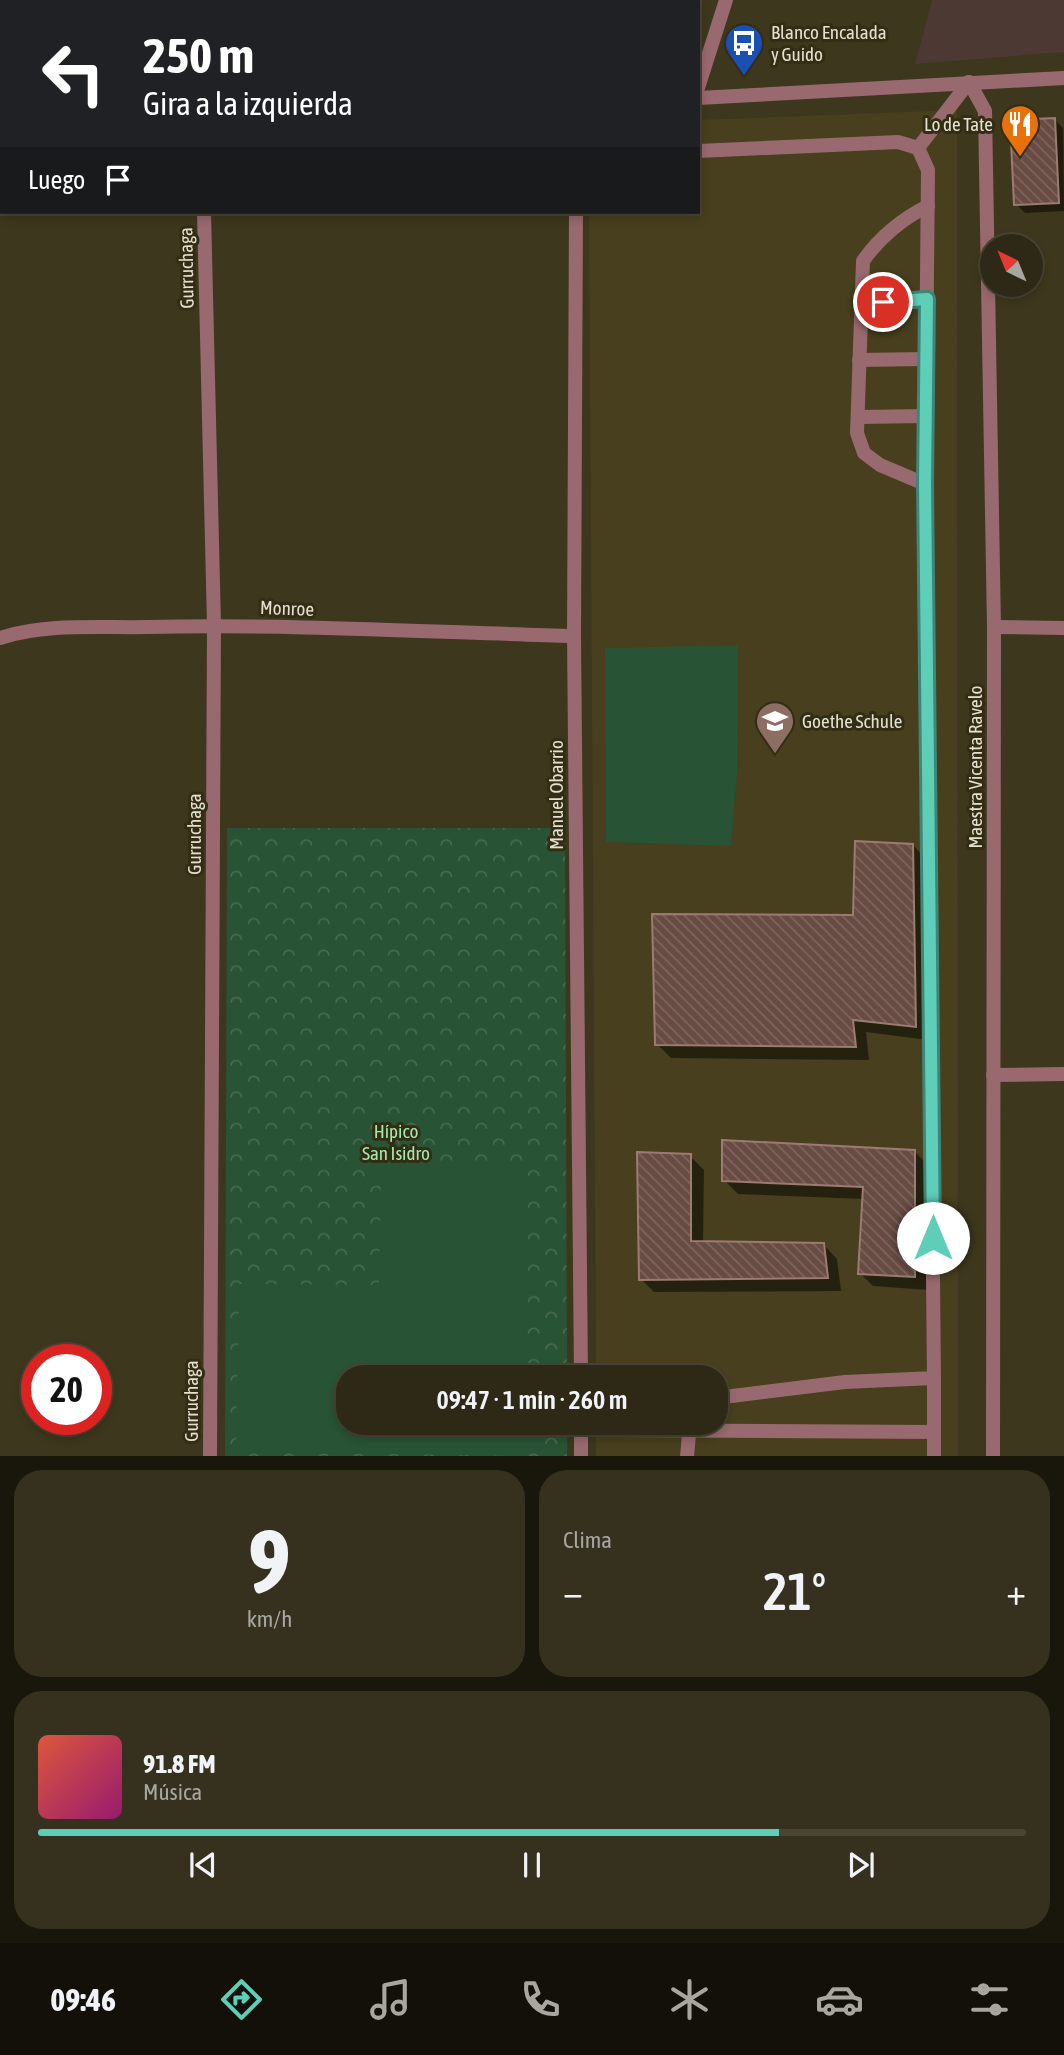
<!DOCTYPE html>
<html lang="es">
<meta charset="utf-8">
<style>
:root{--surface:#2e2916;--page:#36311f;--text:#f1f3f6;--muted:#a7a6a1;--line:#494535;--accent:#5eceb8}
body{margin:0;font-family:"Asap Condensed",sans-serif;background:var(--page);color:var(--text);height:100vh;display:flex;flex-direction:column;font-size:26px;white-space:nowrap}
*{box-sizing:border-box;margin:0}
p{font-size:23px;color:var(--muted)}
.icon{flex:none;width:38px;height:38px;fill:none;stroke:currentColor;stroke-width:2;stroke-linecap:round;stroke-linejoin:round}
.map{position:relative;height:1456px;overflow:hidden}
.sheet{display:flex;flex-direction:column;gap:14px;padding:14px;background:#19170c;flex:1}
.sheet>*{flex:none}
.top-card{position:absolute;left:0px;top:0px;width:700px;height:214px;box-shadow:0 4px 10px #0003,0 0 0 2px var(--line);background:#202124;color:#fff;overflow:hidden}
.needle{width:46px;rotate:317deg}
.fabs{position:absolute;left:980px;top:234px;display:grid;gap:14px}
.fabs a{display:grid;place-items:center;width:63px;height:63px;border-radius:50%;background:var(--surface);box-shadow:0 4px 10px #0003,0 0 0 2px var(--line);font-size:35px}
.speed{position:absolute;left:21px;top:1344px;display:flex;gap:14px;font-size:35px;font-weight:700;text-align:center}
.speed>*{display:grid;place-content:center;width:91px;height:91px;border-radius:50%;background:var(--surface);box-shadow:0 4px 10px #0003,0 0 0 2px var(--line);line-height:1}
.speed .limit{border:10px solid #d22;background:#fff;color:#111}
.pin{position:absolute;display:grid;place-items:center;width:60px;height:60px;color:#fff;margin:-30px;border:4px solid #fff;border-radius:50%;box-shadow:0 2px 7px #0007}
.me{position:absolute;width:77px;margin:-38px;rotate:0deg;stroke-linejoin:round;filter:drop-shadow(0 0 5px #0008)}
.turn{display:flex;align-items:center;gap:24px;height:147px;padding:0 28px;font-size:32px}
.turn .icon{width:91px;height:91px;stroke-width:2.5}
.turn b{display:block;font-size:49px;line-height:60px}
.then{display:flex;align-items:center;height:66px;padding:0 28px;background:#0003;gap:14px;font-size:26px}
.big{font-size:52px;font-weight:600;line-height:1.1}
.sheet .card{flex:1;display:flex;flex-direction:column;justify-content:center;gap:10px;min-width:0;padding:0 24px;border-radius:28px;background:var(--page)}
.sheet .dial{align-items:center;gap:0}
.dial b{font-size:91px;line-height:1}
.song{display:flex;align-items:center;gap:21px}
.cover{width:84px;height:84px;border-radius:10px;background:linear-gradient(135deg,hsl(10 70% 55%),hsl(320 70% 35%))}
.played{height:7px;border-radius:4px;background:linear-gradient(90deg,var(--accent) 75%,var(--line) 75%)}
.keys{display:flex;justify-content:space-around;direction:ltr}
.heat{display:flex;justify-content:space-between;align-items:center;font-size:38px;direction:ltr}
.sheet .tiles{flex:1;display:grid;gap:14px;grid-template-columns:1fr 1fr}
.card:last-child{grid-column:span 2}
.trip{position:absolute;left:336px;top:1365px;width:392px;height:70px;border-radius:28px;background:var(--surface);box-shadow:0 4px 10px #0003,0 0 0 2px var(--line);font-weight:600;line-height:70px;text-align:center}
.tab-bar{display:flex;height:112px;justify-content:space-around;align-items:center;background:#121009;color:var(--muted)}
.tab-bar .icon{width:49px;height:49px}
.tab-bar .active{color:var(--accent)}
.tab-bar b{font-size:32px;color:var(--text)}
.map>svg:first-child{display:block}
.commercial{fill:#4d3934}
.built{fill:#473f1d}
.park{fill:url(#park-crowns)}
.pitch{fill:#285334}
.shadow{fill:#0007}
.building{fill:url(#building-back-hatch);stroke:#9b7b72;stroke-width:2}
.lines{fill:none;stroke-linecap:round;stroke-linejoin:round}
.service{stroke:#98696e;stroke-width:14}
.minor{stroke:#98696e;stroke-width:14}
.tertiary{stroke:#98696e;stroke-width:14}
.route-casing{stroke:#3d8678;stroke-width:18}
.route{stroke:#5eceb8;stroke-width:12}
.labels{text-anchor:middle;stroke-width:6;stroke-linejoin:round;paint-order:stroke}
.poi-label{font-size:19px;fill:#e4e0d1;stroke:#332d13;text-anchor:start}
.street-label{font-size:19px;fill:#e4e0d1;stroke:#332d13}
.park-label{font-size:19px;fill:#a0e9b1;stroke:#332d13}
</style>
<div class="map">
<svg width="1064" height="1457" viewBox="0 0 1064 1457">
<defs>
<pattern id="park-crowns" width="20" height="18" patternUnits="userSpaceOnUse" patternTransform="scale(1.75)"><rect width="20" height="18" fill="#285334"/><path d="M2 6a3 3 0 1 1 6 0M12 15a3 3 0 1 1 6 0" fill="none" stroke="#476b50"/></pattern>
<pattern id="building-back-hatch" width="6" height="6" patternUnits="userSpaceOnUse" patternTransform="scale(1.75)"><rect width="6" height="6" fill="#684b43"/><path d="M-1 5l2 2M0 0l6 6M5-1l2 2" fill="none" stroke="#7d655d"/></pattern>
</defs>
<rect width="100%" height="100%" fill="#3d371d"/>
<polygon class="commercial" points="932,0 1064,0 1064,52 915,64"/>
<polygon class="built" points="957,110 958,1456 596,1456 596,1423 716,1423 716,1377 596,1377 589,212 698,212 698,120"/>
<polygon class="park" points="227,828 565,828 567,1377 348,1377 348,1423 567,1423 567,1456 225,1457"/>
<g class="pitch">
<polygon points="738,645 737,774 731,846 606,842 605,648"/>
<polygon points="381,1167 528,1169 524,1377 348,1377 348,1423 523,1423 523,1456 236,1452 239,1284 379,1285"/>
</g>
<g class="shadow">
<polygon points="1054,119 1063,128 1064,211 1025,213 1016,204"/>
<polygon points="913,845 926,859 928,1040 866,1032 869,1060 671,1058 657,1044 855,917"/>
<polygon points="914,1151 928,1165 928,1290 873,1286 860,1273 864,1199 738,1194 724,1180"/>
<polygon points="690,1156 704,1170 703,1243 824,1245 837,1259 841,1291 654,1292 641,1279"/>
</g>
<g class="building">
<polygon points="1055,118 1059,203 1014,205 1010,120"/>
<polygon points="855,841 913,844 916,1027 853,1020 856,1047 655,1045 652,914 853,915"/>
<polygon points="722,1140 915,1150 915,1277 858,1274 863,1187 722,1181"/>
<polygon points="637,1152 691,1154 691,1241 824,1243 828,1278 639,1280"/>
</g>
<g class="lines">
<g class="service">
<polyline points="403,0 403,2"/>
<polyline points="918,148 969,82"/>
<polyline points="698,151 898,142 918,148 928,170 925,484 934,1378 845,1382 716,1398"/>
<polyline points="861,303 927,299"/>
<polyline points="859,360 926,359"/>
<polyline points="858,417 926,416"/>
<path d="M925 484 880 465 864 453 857 433 863 261C879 238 903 218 928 206"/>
<polyline points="617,1430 934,1432"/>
<polyline points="687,1457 690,1423"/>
<polyline points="934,1457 934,1378"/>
</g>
<g class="minor">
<polyline points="68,2 69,0"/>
<polyline points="969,82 985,111 994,627 993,1457"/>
<polyline points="698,88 726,0"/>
<polyline points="204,212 214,625 210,1457"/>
<polyline points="576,212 574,636 581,1377"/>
<polyline points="994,627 1064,628"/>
<path d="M0 638C46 623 100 628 148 627 290 624 432 632 574 636"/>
<polyline points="993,1075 1064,1074"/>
<polyline points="581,1423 581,1457"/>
</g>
<g class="tertiary">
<polyline points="0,70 2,70"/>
<polyline points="698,98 1064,78"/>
</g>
</g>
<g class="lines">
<defs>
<polyline id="route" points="883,302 927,299 925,484 933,1238"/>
</defs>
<use href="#route" class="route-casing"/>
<use href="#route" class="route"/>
</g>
<defs>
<symbol id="bus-pin" viewBox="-11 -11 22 30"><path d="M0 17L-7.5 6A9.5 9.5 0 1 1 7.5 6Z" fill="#1a4fb4" stroke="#332d13"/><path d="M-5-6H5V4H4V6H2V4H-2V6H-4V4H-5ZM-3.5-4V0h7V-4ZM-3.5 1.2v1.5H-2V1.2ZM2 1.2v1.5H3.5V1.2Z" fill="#fff"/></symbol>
<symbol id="restaurant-pin" viewBox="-11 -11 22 30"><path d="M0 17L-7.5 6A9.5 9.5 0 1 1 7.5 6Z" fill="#e8710a" stroke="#332d13"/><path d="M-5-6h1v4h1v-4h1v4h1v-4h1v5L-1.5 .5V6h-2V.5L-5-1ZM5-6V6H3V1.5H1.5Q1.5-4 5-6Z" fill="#fff"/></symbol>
<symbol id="school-pin" viewBox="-11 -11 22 30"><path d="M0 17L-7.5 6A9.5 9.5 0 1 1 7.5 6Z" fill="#8d6e63" stroke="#332d13"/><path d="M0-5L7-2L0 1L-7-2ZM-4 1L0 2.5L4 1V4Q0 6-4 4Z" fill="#fff"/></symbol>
</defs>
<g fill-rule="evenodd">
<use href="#bus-pin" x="722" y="21" width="44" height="60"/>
<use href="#restaurant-pin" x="998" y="102" width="44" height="60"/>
<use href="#school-pin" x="753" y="699" width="44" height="60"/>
</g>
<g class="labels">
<g class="poi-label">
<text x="771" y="39">Blanco Encalada<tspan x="771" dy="22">y Guido</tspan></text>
<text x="993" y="131" text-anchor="end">Lo de Tate</text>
<text x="802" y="728">Goethe Schule</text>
</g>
<g class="street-label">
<text transform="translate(186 268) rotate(-91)" y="7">Gurruchaga</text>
<text transform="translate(287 608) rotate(2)" y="7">Monroe</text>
<text transform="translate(975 767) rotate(-90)" y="7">Maestra Vicenta Ravelo</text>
<text transform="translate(556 795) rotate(-90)" y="7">Manuel Obarrio</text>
<text transform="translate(194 834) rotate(-90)" y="7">Gurruchaga</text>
<text transform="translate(191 1401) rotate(-90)" y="7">Gurruchaga</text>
</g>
<g class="park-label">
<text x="396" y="1138">Hípico<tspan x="396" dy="22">San Isidro</tspan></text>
</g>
</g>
</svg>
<div class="fabs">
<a><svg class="needle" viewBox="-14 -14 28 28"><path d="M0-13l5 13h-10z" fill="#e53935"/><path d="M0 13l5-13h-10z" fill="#a7a6a1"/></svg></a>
</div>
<div class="speed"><div class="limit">20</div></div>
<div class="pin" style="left:883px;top:302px;background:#d93025"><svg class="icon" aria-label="arrive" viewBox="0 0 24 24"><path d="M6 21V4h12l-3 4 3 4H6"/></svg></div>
<svg class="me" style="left:933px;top:1238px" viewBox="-20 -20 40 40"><circle r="19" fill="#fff"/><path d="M0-13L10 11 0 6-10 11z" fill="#5eceb8"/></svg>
<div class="trip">09:47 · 1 min · 260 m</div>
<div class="top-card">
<div class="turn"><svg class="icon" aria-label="left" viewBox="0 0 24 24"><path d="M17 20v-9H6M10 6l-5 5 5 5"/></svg><div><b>250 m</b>Gira a la izquierda</div></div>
<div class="then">Luego<svg class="icon" aria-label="arrive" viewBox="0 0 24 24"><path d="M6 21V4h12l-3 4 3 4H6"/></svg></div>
</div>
</div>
<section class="sheet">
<div class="tiles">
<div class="card dial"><b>9</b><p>km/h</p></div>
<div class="card"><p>Clima</p>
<div class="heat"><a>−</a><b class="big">21°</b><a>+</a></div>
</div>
<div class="card">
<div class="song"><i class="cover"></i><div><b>91.8 FM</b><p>Música</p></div></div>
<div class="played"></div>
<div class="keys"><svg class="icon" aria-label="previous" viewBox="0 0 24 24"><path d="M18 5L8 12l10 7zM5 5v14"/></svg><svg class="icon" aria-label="pause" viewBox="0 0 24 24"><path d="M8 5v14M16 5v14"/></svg><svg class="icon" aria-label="next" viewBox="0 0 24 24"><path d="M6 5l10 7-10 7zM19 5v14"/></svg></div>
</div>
</div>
</section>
<nav class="tab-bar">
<b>09:46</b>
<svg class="icon active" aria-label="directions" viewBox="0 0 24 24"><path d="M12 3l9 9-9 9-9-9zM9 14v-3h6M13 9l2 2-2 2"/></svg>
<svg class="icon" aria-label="music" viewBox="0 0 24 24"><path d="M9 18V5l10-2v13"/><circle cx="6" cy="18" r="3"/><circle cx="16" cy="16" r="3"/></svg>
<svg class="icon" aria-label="phone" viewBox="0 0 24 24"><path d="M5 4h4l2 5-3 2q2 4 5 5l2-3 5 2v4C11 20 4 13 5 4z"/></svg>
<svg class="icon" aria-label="climate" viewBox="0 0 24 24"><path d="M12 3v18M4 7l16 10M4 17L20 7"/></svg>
<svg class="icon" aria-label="car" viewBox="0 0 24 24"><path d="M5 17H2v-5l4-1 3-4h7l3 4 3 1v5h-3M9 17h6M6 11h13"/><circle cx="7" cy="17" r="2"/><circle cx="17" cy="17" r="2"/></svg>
<svg class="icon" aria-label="filters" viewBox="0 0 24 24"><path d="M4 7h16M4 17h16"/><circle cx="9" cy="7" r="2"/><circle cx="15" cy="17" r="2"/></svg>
</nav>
